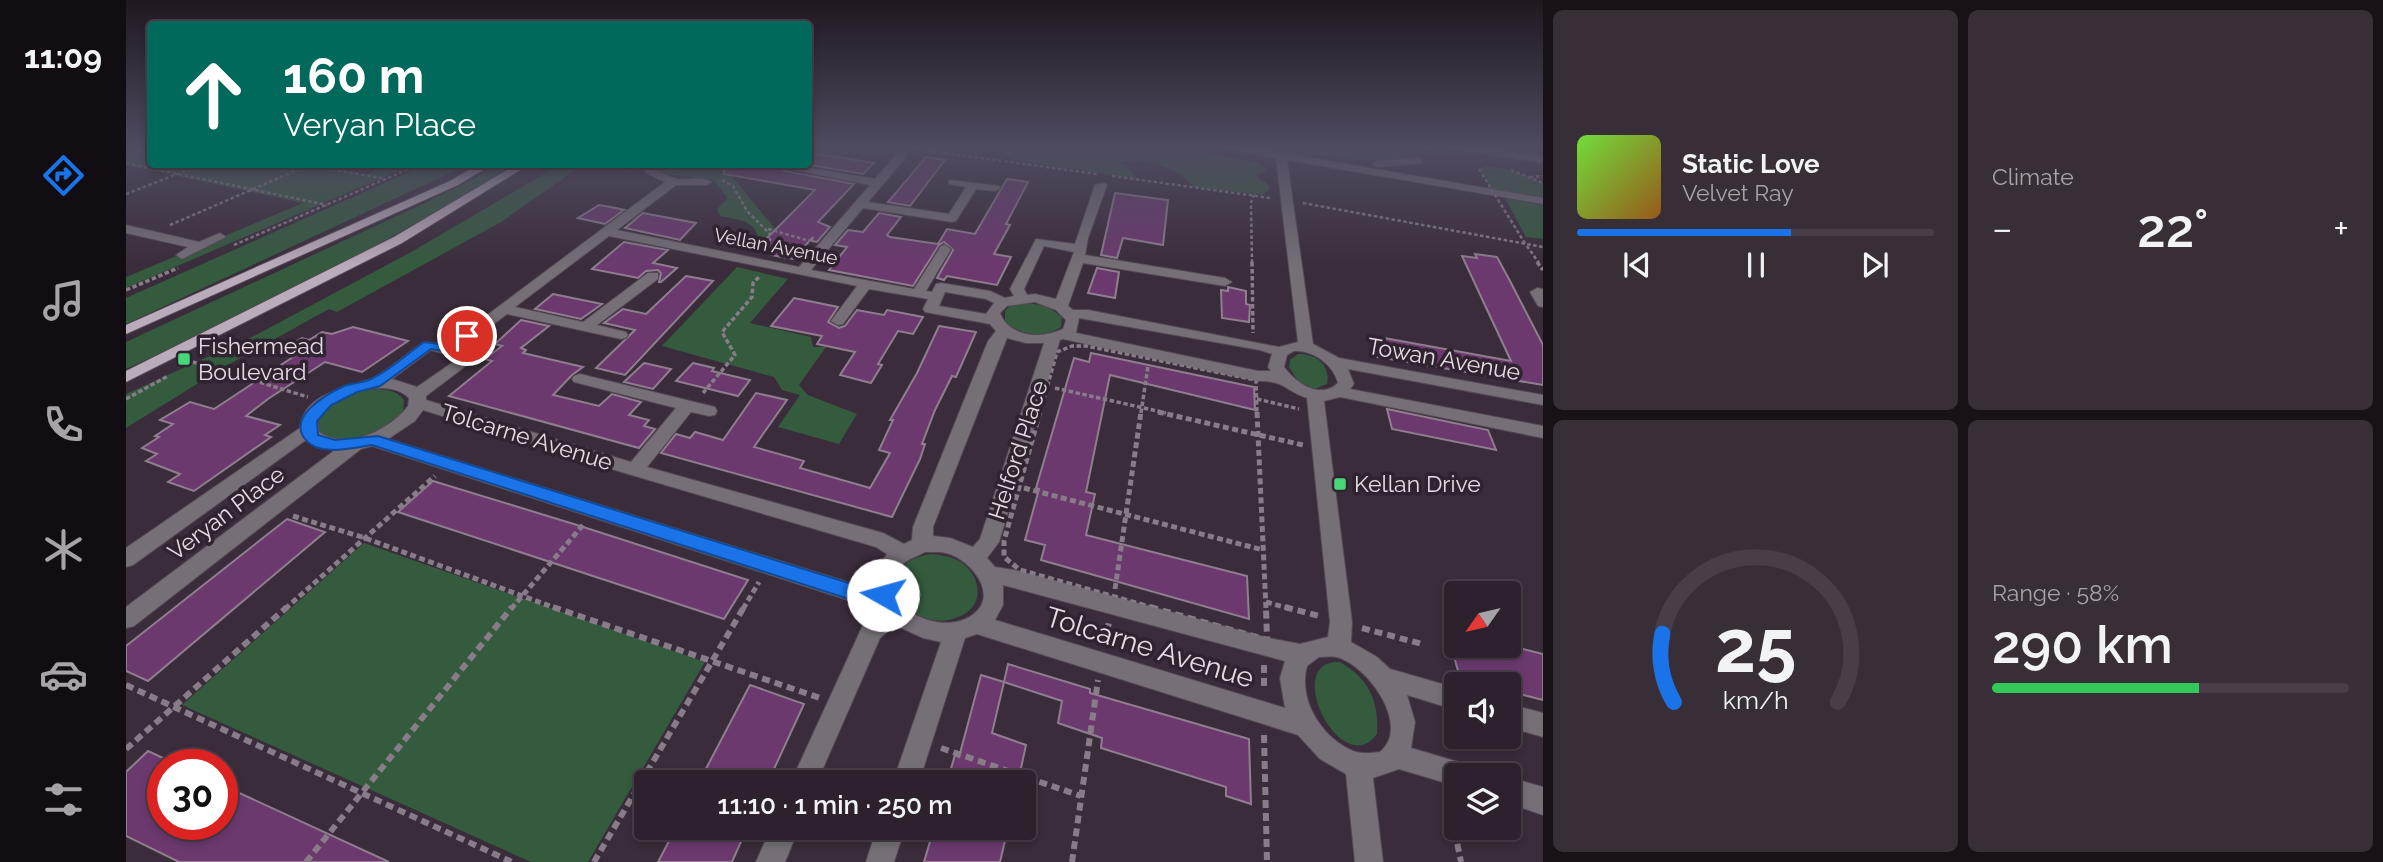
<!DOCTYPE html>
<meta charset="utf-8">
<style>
:root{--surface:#2c212c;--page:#382e38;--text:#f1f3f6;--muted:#a6a3a9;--line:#483e48;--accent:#1a73e8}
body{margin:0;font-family:Raleway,sans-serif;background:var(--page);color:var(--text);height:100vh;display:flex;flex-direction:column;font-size:26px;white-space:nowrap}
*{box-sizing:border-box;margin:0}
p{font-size:23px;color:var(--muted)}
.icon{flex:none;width:38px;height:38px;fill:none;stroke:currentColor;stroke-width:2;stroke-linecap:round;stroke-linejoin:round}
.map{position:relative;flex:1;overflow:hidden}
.drawer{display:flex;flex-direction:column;gap:10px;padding:10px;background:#181218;width:840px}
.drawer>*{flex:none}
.hud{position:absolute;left:21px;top:21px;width:665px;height:147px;border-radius:7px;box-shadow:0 4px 10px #0003,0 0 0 2px var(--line);background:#00695c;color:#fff;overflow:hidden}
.needle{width:46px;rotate:236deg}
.buttons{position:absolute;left:1318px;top:581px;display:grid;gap:14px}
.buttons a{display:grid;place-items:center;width:77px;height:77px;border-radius:7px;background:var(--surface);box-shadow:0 4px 10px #0003,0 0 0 2px var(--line);font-size:35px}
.speed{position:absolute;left:21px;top:749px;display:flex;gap:14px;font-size:35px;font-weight:700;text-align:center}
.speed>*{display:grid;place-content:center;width:91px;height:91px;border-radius:50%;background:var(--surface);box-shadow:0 4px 10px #0003,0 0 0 2px var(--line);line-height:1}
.speed .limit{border:10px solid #d22;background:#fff;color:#111}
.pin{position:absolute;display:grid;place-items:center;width:60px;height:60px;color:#fff;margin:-30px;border:4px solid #fff;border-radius:50%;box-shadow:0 2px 7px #0007}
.me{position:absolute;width:77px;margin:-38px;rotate:277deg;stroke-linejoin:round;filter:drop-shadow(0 0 5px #0008)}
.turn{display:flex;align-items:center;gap:24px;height:147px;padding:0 21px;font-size:32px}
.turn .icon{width:91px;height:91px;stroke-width:2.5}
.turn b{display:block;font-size:49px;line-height:60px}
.big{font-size:52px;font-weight:600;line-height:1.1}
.drawer .card{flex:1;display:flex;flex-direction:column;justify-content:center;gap:10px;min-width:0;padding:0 24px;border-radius:10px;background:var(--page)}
.drawer .dial{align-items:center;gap:0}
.dial svg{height:182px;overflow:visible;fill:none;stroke:var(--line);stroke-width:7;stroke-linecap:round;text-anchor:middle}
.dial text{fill:var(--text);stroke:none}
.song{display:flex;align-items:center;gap:21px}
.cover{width:84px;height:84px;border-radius:10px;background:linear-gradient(135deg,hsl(100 70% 55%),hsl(30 70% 35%))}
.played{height:7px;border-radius:4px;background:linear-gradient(90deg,var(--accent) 60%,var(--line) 60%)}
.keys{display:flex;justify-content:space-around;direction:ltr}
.heat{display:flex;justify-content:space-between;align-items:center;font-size:38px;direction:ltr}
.charge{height:10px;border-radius:5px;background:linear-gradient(90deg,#34c759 58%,var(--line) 0)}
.drawer .tiles{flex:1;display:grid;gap:10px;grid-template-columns:repeat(2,1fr)}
.trip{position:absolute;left:508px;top:770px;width:402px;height:70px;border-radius:7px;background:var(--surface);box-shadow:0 4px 10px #0003,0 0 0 2px var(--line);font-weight:600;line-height:70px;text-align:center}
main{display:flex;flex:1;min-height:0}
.tabs{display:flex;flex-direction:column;width:126px;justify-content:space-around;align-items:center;background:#120d12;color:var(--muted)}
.tabs .icon{width:49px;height:49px}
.tabs .current{color:var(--accent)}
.tabs b{font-size:32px;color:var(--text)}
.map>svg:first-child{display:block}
.green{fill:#345b3e}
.building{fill:#6c396f;stroke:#8e7e8e;stroke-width:2}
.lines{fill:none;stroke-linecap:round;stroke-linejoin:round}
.minor-casing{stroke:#554855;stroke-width:2}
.major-casing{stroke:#554855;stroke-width:2}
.path-far3{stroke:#877c87;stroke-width:2.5;stroke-dasharray:3.5 2.5;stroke-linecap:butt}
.path-far2{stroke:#877c87;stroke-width:3.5;stroke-dasharray:4.5 2.5;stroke-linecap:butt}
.path-far1{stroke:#877c87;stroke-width:5;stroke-dasharray:6 3.5;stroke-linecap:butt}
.path{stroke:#877c87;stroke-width:6;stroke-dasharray:8 5;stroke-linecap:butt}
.minor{fill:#766f77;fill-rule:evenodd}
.major{fill:#bbacbb;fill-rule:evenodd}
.path-bridge{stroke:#877c87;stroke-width:2.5;stroke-dasharray:3.5 2.5;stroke-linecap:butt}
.route{fill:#1a73e8;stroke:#114b97;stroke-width:2}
.poi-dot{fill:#47d779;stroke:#302330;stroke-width:2.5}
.labels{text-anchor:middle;stroke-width:7;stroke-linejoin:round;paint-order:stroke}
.far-street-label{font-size:19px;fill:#e4dbe4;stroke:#302330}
.poi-label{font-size:23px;fill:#e4dbe4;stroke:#302330;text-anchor:start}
.street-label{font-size:23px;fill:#e4dbe4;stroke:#302330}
.near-street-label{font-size:28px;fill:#e4dbe4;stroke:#302330}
</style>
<main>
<nav class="tabs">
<b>11:09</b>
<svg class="icon current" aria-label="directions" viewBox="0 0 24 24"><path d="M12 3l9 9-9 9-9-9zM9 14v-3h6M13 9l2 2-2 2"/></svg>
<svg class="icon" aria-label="music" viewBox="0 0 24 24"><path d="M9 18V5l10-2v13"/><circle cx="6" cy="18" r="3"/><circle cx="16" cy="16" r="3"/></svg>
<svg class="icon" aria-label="phone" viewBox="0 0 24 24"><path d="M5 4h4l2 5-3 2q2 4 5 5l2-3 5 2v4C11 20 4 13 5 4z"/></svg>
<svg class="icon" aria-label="climate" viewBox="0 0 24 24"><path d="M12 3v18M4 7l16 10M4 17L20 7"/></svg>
<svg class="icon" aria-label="car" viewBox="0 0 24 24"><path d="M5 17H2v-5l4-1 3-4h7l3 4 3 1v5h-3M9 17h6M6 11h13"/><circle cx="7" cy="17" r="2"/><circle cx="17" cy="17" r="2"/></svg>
<svg class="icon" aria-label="filters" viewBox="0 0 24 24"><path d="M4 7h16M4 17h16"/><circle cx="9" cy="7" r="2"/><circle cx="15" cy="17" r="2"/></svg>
</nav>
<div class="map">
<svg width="1417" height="862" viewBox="0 0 1417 862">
<rect width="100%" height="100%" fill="#3a2c3a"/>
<g class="green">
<polygon points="17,147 24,147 24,164 186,165 240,175 260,165 286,165 0,288 0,277 177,203 0,165 0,154"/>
<path d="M867 147H1036L1131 162 1139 168V172L1132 174 1131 178 1140 182 1144 189 1136 195 1068 187C1052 167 1017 158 993 162L1000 166 1012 179 888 160Z"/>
<polygon points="1145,147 1272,147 1282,151 1276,159 1227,160"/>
<polygon points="301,164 341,165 0,324 0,298"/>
<polygon points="435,164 456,165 375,222 211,312 203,309 100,366 0,428 0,394 130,335 287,251"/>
<path d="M375 165H392C265 240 135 308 0 369V342L288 208Z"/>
<path d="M482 165H606L600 169 655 236 633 241C630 220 613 220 594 216L591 209 602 198 587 180 542 174 524 167 501 171Z"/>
<polygon points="1359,166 1382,169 1417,183 1417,201 1370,193 1353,169"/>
<polygon points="1379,198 1417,205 1417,239 1400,237"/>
<polygon points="611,267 662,279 624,323 685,337 687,347 700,347 673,385 682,395 731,414 713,444 652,427 674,395 656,390 648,377 536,346"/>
<path d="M901 303 921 306 936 317 935 327C918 339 894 335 879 322V311L884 306Z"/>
<path d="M1172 354C1189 353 1205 365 1201 384L1188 389 1172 381 1163 367 1164 360Z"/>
<path d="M252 389C263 390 271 391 278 400L277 411C259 432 211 455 190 427 193 400 230 391 252 389Z"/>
<polygon points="238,543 579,662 462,862 405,862 56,705"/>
<path d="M805 554C814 555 823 556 831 560 853 571 861 602 837 615 786 642 732 566 805 554Z"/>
<path d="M1214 662C1243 679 1253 701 1251 734 1215 783 1154 659 1214 662Z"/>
</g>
<g class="building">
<polygon points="686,153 748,163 737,174 678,164 682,164 682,156"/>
<polygon points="800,157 819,160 784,206 762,202"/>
<polygon points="598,164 656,164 658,171 728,184 692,222 704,227 691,242 686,241 687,237 667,259 646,255 650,251 631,248 689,190 598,174"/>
<polygon points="881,179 902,182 880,224 884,225 868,254 885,257 871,285 821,276 818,280 811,278 827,250 818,242 813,245 787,286 703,270 721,247 709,245 722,230 737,232 753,213 775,217 761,235 764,237 812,244 821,229 849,234"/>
<polygon points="989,193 1042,200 1037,245 997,238 991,258 975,255"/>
<polygon points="473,205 490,208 498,210 479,224 452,218"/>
<polygon points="517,213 570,223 554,240 499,228"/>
<polygon points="498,242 542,250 527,263 551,268 535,282 533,282 535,273 532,270 520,271 512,278 466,269"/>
<polygon points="1349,254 1371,257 1384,281 1417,345 1417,385 1251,357 1247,336 1385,361 1336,256 1351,258"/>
<polygon points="971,268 993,272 989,298 962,293"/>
<polygon points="560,276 587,281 499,375 470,368 509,330 478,323 497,309 520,314"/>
<polygon points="1102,287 1120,291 1120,304 1124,305 1123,322 1096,318 1095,290 1102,291"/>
<polygon points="427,294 476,304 455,319 409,309"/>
<polygon points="668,298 712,307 702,322 713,328 719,326 731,310 758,315 761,310 797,317 787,334 772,331 752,364 756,365 745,383 714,375 729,352 691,344 696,336 645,326"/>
<polygon points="395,320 423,326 395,348 400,350 397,353 457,367 446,375 427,395 473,406 486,394 515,402 503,415 523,420 518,426 529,429 513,448 323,396 366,361 359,359 376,346 369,344"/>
<polygon points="813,326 850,332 830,377 826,376 809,410 796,444 799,444 794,459 766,517 535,453 550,434 564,438 569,432 597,440 630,393 661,400 628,447 678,461 674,468 744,488 764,453 753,450 767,420 764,420 791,373"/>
<polygon points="227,327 282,341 236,372 199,362 142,399 120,416 154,425 139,435 145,437 68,491 42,482 54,474 20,461 31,454 16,448 33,437 29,436 47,424 34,420 64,402 88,409 170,355 155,351 176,338 183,340 196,332 206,334"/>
<polygon points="965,353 1128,387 1129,410 984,375 960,492 969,494 960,535 1121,576 1123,619 915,560 919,545 899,540 913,489 910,488 948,358 963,362"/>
<polygon points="518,363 545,369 527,389 498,382"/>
<polygon points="567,363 588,368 586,371 624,380 612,396 550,381"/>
<polygon points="1261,409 1362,430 1370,450 1266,429"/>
<polygon points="307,481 451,525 622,580 598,619 272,512"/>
<polygon points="161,519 199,532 22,681 0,671 0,646"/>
<polygon points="1325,646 1385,646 1417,654 1417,700 1382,691 1382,684 1358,684 1334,678"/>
<polygon points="882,664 964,689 964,693 1123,739 1125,804 1100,796 1100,787 975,748 976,738 932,723 936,701 878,682"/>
<polygon points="855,675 878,682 866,733 900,745 892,782 821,782 829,755 833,757"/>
<polygon points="624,685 678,704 642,782 573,782"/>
<polygon points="22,751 37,758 37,824 96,824 96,785 263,862 53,862 0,836 0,772"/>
<polygon points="550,828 621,828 606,862 532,862"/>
<polygon points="808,828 882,828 874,862 798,862"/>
</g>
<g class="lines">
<defs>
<g id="minor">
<path d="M1097 147H1122L1417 198V204L1161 160 1187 344 1213 358 1417 395V405L1222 369 1228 384 1224 389 1417 426V438L1214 397 1198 401 1226 622 1225 642 1251 657 1264 669 1330 688V710L1281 695 1289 722 1285 748 1346 766 1350 775H1330V786L1273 769 1247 778 1257 862H1229L1220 774 1194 759 1172 735 851 634 839 638 793 782H767L815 642 797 638 769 625 754 638 691 782H665L737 625 755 610 751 603 728 602 246 446 235 449 8 626 0 628V607L209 450 188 445 180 440 7 565 0 567V548L174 428C178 394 216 389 242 380 259 374 282 352 298 342L321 345 539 182 519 172V168C531 167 540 177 552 179 564 180 577 176 586 182L581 185H550L491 230 673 267 744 185 663 169 659 168V164L749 179 772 153H780V157L742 202 823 214 840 187 823 184V180L873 186 875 188 869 191 850 189 830 221 826 222 737 208 685 270 788 289 815 246 819 245 825 249 800 291 806 292 810 284 815 283 864 291 879 298 888 296 884 289 910 239 949 244 969 185 979 183 981 185 962 238 959 255 1099 278 1106 282 1099 286 957 263 942 306 947 310H962L1153 347 1172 342 1150 158ZM483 236 731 286 705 321 712 325 717 324 743 289 802 299 797 309 799 312 864 324 870 331 862 341 787 527 786 540 778 544 757 533 521 467 565 412 583 416 589 415 591 411 589 407 454 374 448 376 446 379 448 382 550 408 505 462 300 400V396L353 356 350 353 335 349 381 314 495 339 500 338 502 335 500 332 471 325 532 279V273H522L457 322 389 307ZM918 246 948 252 930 299 909 294 901 295 898 289ZM819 292 860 299 868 303 860 314 813 306ZM909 302 930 310 940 320 937 329C916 339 884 338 874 313L881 306ZM953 318 1134 350 1146 354 1142 367 1145 371H1132L950 333ZM881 338 900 343H918L854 539 847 547 824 538 807 536V527ZM937 339 1132 381C1161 381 1157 390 1181 398L1204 622 1202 637 1174 644 1138 637 888 570 869 567 861 558 873 542 934 340ZM305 350 333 358 291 387 266 379ZM1168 351C1187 350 1207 364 1212 383 1194 400 1170 383 1158 367L1161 355ZM250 388C263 388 274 389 283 398L282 406C264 430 221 451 193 432L192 421C203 400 228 391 250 388ZM297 410 502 474 750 547 761 554 746 576V586L728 584 262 439 289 421ZM799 552C808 552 818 551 826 555 844 562 869 590 852 610 820 645 740 601 776 565 781 559 792 556 799 552ZM877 585 1159 661 1154 678 1159 708 869 620 877 605ZM1193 657C1199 657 1205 656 1210 657 1241 664 1286 726 1254 752 1246 753 1235 754 1227 751 1195 737 1172 700 1181 666Z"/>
<polygon points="1296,147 1307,147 1302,150"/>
<polygon points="1318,147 1348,147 1417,157 1417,163"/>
<polygon points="1292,158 1296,159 1296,163 1251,167 1246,164 1251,161"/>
<polygon points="0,225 73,242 94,233 100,237 56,259 50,255 62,247 0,233"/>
<polygon points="1411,288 1417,289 1417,307 1412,306 1404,292"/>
<polygon points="1382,704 1417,713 1417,737 1382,727"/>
<polygon points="1382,777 1417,787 1417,815 1382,803"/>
<polygon points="645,828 673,828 659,862 630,862"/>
<polygon points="751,828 779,828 768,862 740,862"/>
</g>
<g id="major">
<polygon points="353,164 367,164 332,185 0,334 0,325 324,181"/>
<polygon points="391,164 404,164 276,243 0,382 0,371 268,237"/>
</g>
</defs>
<use href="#minor" class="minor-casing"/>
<use href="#major" class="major-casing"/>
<g class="path-far3">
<polyline points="789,149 971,174"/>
<polyline points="0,155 20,147"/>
<polyline points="0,163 201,205"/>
<polyline points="182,165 260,179"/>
<polyline points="1385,170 1417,183"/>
<polyline points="986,176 1144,198"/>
<polyline points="1404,177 1417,176"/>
<polyline points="596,180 607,186 621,211 643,233 645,237 640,250"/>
<polyline points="0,194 77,164"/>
<polyline points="1177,203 1417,247"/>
<polyline points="44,225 185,164"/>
<polyline points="642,229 684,241"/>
<polyline points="108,245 294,164"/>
<polyline points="1401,246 1413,263"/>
<polyline points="1126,263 1125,202 1128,195"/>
</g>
<g class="path-far2">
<polyline points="1126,262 1127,333"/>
<polyline points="1411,262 1417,270"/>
<polyline points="0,290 52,268"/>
<polyline points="67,362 182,397"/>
<polyline points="929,388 1040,413"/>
<polyline points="577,393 609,355 596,332 626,297 627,283 633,277"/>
<polyline points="0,399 42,376"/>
<polyline points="1131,399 1173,409"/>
<polyline points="914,413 931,352 946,346 960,346 1130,380 1131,413"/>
<polyline points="1015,413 1022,366"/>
</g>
<g class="path-far1">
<polyline points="914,412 878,541 878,557 894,570 1031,609"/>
<polyline points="1032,412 1177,445"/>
<polyline points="1131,412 1140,609"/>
<polyline points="898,488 1137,550"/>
<polyline points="167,516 239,538 432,609"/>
<polyline points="989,589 1015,412"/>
<polyline points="1140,602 1165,609"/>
<polyline points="159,609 309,476"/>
<polyline points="385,609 457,525"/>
<polyline points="617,609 633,582"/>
</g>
<g class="path">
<polyline points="427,607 694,698"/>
<polyline points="1024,607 1141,640 1140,607"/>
<polyline points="1159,607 1193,616"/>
<polyline points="1236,628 1296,644"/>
<polyline points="979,644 983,622"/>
<polyline points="1138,665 1138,691"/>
<polyline points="0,685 386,862"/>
<polyline points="1138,735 1141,862"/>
<polyline points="815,748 955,796"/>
<polyline points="0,749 161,607"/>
<polyline points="1321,793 1335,862"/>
<polyline points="180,862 386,607"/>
<polyline points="468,862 618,607"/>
<polyline points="946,862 972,680"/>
</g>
<use href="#minor" class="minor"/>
<use href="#major" class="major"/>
<polyline class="path-bridge" points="1353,169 1400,245"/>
</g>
<linearGradient id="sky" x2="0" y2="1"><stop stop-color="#201820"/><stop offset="0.55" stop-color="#4f4b60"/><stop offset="1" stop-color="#4f4b60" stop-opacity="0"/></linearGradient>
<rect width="1417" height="268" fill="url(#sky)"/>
<path class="route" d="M341 332 348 336 329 353 305 349 254 386 231 392 205 405 191 421 192 435 209 440 252 436 729 585 764 589 767 595 764 601 757 603 729 601 246 445C226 448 193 457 179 439 161 416 201 394 218 386 227 383 237 383 245 379 263 371 281 354 298 342L321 345Z"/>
<g class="poi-dot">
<rect x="51" y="352" width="14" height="14" rx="3.5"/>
<rect x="1207" y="477" width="14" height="14" rx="3.5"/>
</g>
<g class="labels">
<g class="far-street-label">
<text transform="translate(650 246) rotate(11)" y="7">Vellan Avenue</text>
</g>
<g class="poi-label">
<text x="72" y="354">Fishermead<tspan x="72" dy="26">Boulevard</tspan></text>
<text x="1228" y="492">Kellan Drive</text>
</g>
<g class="street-label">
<text transform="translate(1318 359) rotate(10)" y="8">Towan Avenue</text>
<text transform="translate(401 437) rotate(17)" y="8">Tolcarne Avenue</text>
<text transform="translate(892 450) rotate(-72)" y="8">Helford Place</text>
<text transform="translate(100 513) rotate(-37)" y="8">Veryan Place</text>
</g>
<g class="near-street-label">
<text transform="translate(1024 647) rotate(17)" y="10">Tolcarne Avenue</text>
</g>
</g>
</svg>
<div class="buttons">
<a><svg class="needle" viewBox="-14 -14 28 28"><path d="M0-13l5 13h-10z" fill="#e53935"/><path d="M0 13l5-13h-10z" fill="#a6a3a9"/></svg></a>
<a><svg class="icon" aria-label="sound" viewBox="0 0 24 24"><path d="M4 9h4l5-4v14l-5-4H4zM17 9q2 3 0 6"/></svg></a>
<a><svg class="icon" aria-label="layers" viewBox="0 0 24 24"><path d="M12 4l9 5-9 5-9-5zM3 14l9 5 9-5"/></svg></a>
</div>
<div class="speed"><div class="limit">30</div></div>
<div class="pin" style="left:341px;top:336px;background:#d93025"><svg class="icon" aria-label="arrive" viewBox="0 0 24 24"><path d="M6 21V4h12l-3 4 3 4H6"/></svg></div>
<svg class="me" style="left:757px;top:595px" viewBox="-20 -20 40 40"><circle r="19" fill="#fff"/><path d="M0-13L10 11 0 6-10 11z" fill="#1a73e8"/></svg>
<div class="trip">11:10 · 1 min · 250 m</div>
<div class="hud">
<div class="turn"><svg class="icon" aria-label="ahead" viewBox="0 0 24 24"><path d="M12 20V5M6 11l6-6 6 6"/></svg><div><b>160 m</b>Veryan Place</div></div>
</div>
</div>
<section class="drawer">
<div class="tiles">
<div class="card">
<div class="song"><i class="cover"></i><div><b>Static Love</b><p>Velvet Ray</p></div></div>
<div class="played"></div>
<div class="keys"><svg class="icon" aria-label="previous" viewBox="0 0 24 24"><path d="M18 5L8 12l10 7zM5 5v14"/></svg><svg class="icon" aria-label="pause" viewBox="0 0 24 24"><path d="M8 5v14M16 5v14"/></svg><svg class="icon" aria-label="next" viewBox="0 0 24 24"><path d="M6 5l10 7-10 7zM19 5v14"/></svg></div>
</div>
<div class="card"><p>Climate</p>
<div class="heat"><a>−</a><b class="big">22°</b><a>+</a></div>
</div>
<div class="card dial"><svg viewBox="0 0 100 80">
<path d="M14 69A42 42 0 1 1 86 69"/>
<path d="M14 69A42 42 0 0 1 9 39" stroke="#1a73e8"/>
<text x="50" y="56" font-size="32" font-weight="700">25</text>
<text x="50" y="72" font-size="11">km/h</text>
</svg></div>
<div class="card"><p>Range · 58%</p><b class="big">290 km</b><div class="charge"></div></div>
</div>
</section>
</main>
